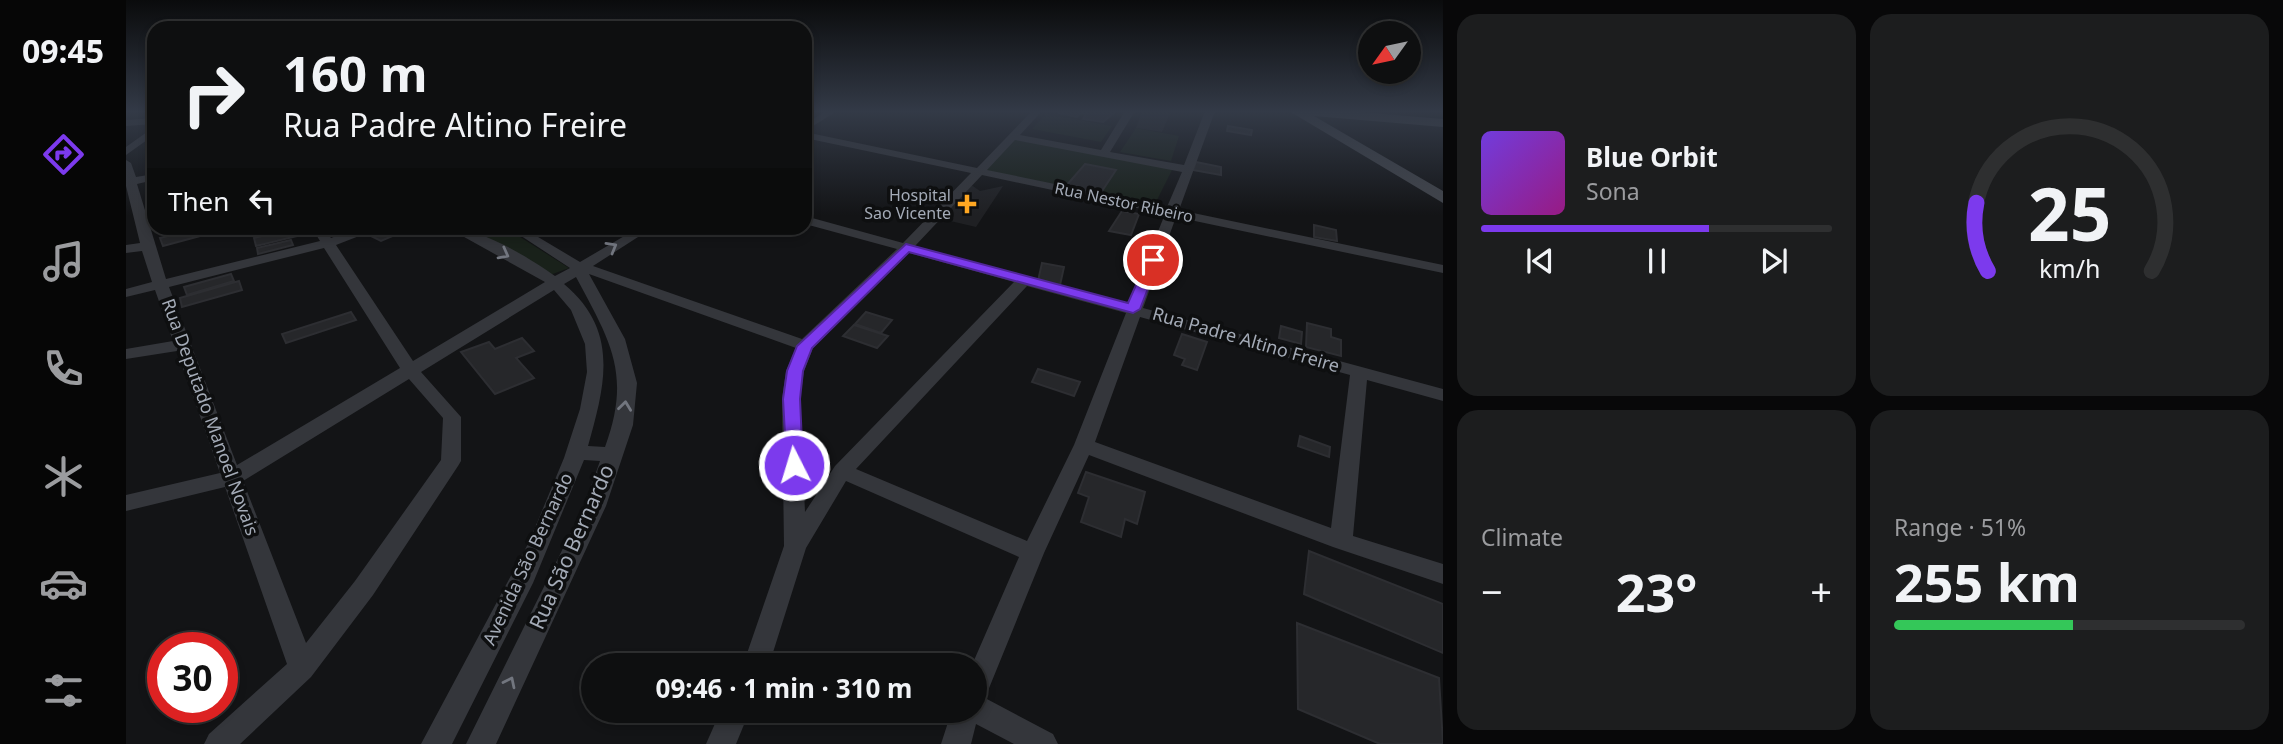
<!DOCTYPE html>
<meta charset="utf-8">
<style>
:root{--surface:#0e0f10;--page:#1c1d1e;--text:#f1f3f6;--muted:#9b9c9f;--line:#2e2f30;--accent:#7c3aed}
body{margin:0;font-family:"Noto Sans",sans-serif;background:var(--page);color:var(--text);height:100vh;display:flex;flex-direction:column;font-size:26px;white-space:nowrap}
*{box-sizing:border-box;margin:0}
p{font-size:23px;color:var(--muted)}
.icon{flex:none;width:38px;height:38px;fill:none;stroke:currentColor;stroke-width:2;stroke-linecap:round;stroke-linejoin:round}
.map{position:relative;flex:1;overflow:hidden}
.sheet{display:flex;flex-direction:column;gap:14px;padding:14px;background:#080809;width:840px}
.sheet>*{flex:none}
.top-card{position:absolute;left:21px;top:21px;width:665px;height:214px;border-radius:21px;box-shadow:0 4px 10px #0003,0 0 0 2px var(--line);background:#0e0f10;color:var(--text);overflow:hidden}
.needle{width:46px;rotate:237deg}
.fabs{position:absolute;left:1232px;top:21px;display:grid;gap:14px}
.fabs a{display:grid;place-items:center;width:63px;height:63px;border-radius:50%;background:var(--surface);box-shadow:0 4px 10px #0003,0 0 0 2px var(--line);font-size:35px}
.speed{position:absolute;left:21px;top:632px;display:flex;gap:14px;font-size:35px;font-weight:700;text-align:center}
.speed>*{display:grid;place-content:center;width:91px;height:91px;border-radius:50%;background:var(--surface);box-shadow:0 4px 10px #0003,0 0 0 2px var(--line);line-height:1}
.speed .limit{border:10px solid #d22;background:#fff;color:#111}
.pin{position:absolute;display:grid;place-items:center;width:60px;height:60px;color:#fff;margin:-30px;border:4px solid #fff;border-radius:50%;box-shadow:0 2px 7px #0007}
.me{position:absolute;width:77px;margin:-38px;rotate:355deg;stroke-linejoin:round;filter:drop-shadow(0 0 5px #0008)}
.turn{display:flex;align-items:center;gap:24px;height:147px;padding:0 21px;font-size:32px}
.turn .icon{width:91px;height:91px;stroke-width:2.5}
.turn b{display:block;font-size:49px;line-height:60px}
.then{display:flex;align-items:center;height:66px;padding:0 21px;background:#0003;gap:14px;font-size:26px}
.big{font-size:52px;font-weight:700;line-height:1.1}
.sheet .widget{flex:1;display:flex;flex-direction:column;justify-content:center;gap:10px;min-width:0;padding:0 24px;border-radius:21px;background:var(--page)}
.sheet .dial{align-items:center;gap:0}
.dial svg{height:182px;overflow:visible;fill:none;stroke:var(--line);stroke-width:7;stroke-linecap:round;text-anchor:middle}
.dial text{fill:var(--text);stroke:none}
.song{display:flex;align-items:center;gap:21px}
.cover{width:84px;height:84px;border-radius:10px;background:linear-gradient(135deg,hsl(260 70% 55%),hsl(310 70% 35%))}
.played{height:7px;border-radius:4px;background:linear-gradient(90deg,var(--accent) 65%,var(--line) 65%)}
.keys{display:flex;justify-content:space-around;direction:ltr}
.heat{display:flex;justify-content:space-between;align-items:center;font-size:38px;direction:ltr}
.charge{height:10px;border-radius:5px;background:linear-gradient(90deg,#34c759 51%,var(--line) 0)}
.sheet .tiles{flex:1;display:grid;gap:14px;grid-template-columns:repeat(2,1fr)}
.trip{position:absolute;left:455px;top:653px;width:406px;height:70px;border-radius:35px;background:var(--surface);box-shadow:0 4px 10px #0003,0 0 0 2px var(--line);font-weight:700;line-height:70px;text-align:center}
main{display:flex;flex:1;min-height:0}
.menu{display:flex;flex-direction:column;width:126px;justify-content:space-around;align-items:center;background:#060606;color:var(--muted)}
.menu .icon{width:49px;height:49px}
.menu .current{color:var(--accent)}
.menu b{font-size:32px;color:var(--text)}
.map>svg:first-child{display:block}
.built{fill:#1f2023}
.green{fill:#19211a}
.building{fill:#26272a;stroke:#2d2e32;stroke-width:2}
.lines{fill:none;stroke-linecap:round;stroke-linejoin:round}
.street{fill:#34363b;fill-rule:evenodd}
.secondary{fill:#42454b;fill-rule:evenodd}
.oneway{stroke:#72767f}
.route{fill:#7c3aed;stroke:#51269a;stroke-width:2}
.poi-dot{fill:#ffa722;stroke:#0e0f10;stroke-width:2.5}
.labels{text-anchor:middle;stroke-width:7;stroke-linejoin:round;paint-order:stroke}
.far-poi-label{font-size:16px;fill:#a4abb7;stroke:#0e0f10;text-anchor:end}
.far-street-label{font-size:16px;fill:#a4abb7;stroke:#0e0f10}
.street-label{font-size:18px;fill:#a4abb7;stroke:#0e0f10}
.near-street-label{font-size:21px;fill:#a4abb7;stroke:#0e0f10}
</style>
<main>
<nav class="menu">
<b>09:45</b>
<svg class="icon current" aria-label="directions" viewBox="0 0 24 24"><path d="M12 3l9 9-9 9-9-9zM9 14v-3h6M13 9l2 2-2 2"/></svg>
<svg class="icon" aria-label="music" viewBox="0 0 24 24"><path d="M9 18V5l10-2v13"/><circle cx="6" cy="18" r="3"/><circle cx="16" cy="16" r="3"/></svg>
<svg class="icon" aria-label="phone" viewBox="0 0 24 24"><path d="M5 4h4l2 5-3 2q2 4 5 5l2-3 5 2v4C11 20 4 13 5 4z"/></svg>
<svg class="icon" aria-label="climate" viewBox="0 0 24 24"><path d="M12 3v18M4 7l16 10M4 17L20 7"/></svg>
<svg class="icon" aria-label="car" viewBox="0 0 24 24"><path d="M5 17H2v-5l4-1 3-4h7l3 4 3 1v5h-3M9 17h6M6 11h13"/><circle cx="7" cy="17" r="2"/><circle cx="17" cy="17" r="2"/></svg>
<svg class="icon" aria-label="filters" viewBox="0 0 24 24"><path d="M4 7h16M4 17h16"/><circle cx="9" cy="7" r="2"/><circle cx="15" cy="17" r="2"/></svg>
</nav>
<div class="map">
<svg width="1317" height="744" viewBox="0 0 1317 744">
<rect width="100%" height="100%" fill="#131416"/>
<g class="built">
<polygon points="1016,111 1045,111 1036,132 1010,128"/>
<polygon points="841,182 854,191 877,186 850,227 803,216"/>
</g>
<g class="green">
<polygon points="920,114 986,126 975,142 906,129"/>
<polygon points="1010,128 1053,136 1045,161 994,152"/>
<polygon points="885,139 1047,168 1029,204 856,170"/>
<polygon points="340,228 380,228 443,268 424,275"/>
</g>
<g class="building">
<polygon points="935,111 984,111 988,113 977,122 957,119 960,114 955,113 951,117 933,113"/>
<polygon points="1102,126 1126,130 1125,135 1101,131"/>
<polygon points="1070,162 1095,167 1095,175 1067,170"/>
<polygon points="959,164 990,170 974,194 940,186"/>
<polygon points="996,211 1013,214 1005,235 983,231"/>
<polygon points="1188,225 1210,230 1211,241 1188,237"/>
<polygon points="169,228 171,236 130,246 128,238"/>
<polygon points="261,228 285,228 255,241 243,235"/>
<polygon points="71,229 74,236 37,246 34,238"/>
<polygon points="165,240 167,245 132,254 131,248"/>
<polygon points="916,263 938,267 934,285 912,281"/>
<polygon points="105,274 108,281 61,295 58,287"/>
<polygon points="113,281 116,290 56,307 54,298"/>
<polygon points="225,312 230,320 160,343 156,334"/>
<polygon points="740,312 766,320 755,333 729,324"/>
<polygon points="1181,323 1205,329 1205,337 1215,340 1215,356 1180,347"/>
<polygon points="728,325 762,336 751,348 717,336"/>
<polygon points="1155,326 1176,332 1175,344 1153,338"/>
<polygon points="1056,334 1081,342 1071,370 1056,365 1059,359 1048,355"/>
<polygon points="396,338 408,351 390,358 408,378 369,394 335,352 363,342 369,349"/>
<polygon points="912,369 954,382 948,396 906,382"/>
<polygon points="1174,436 1204,447 1203,457 1172,446"/>
<polygon points="960,472 1019,492 1011,524 999,519 995,537 955,522 963,497 952,493"/>
<polygon points="1183,551 1317,604 1317,653 1178,594"/>
<polygon points="1171,623 1313,678 1317,744 1254,744 1172,709"/>
</g>
<g class="lines">
<g class="street">
<polygon points="700,111 711,111 679,131 679,124"/>
<path d="M906 111H916L894 135 975 150 999 111H1009L984 152 1058 165 1079 111H1089L1053 210 1317 265V273L1050 217 1017 308 1317 389V401L1241 380 1227 536 1317 564V584L1207 547 963 455 918 553 859 698 927 734 932 744H888L850 724 845 744H815L826 710H849V665H846L893 557 720 481 680 548 643 665H617L658 546 656 399 660 371 670 348 463 274 499 339 511 383 507 425 480 506 370 744H340L458 506 474 461 458 460 407 583 326 744H295L403 542 438 458 454 409 461 372 459 344 445 310 428 290 295 372 335 417V461L332 466 247 595 185 677 114 744H78L83 734 161 664 99 487 0 511V495L94 473 51 351 0 359V349L47 341 29 290 0 297V289L26 282 16 251 0 253V245L14 243 0 186V160L5 163 10 177 28 174V180L11 184 40 279 194 241 186 228H198L205 238 231 228H247L246 231 210 245 287 361 419 282 322 228C355 228 402 257 429 276L444 268 383 228H397L454 262 512 228H526L467 266 676 339 771 249 679 224V216L777 243 845 173 679 138V132L851 168ZM889 140 1056 172 1041 207 861 170ZM856 175 1039 214 1003 304 789 246ZM198 248 274 368 111 465 43 287ZM783 253 888 282 709 466 679 512 674 399 678 371 687 348ZM450 277C484 341 506 373 479 447L462 446C479 385 494 331 438 284ZM901 286 1000 313 948 445 901 541 730 469ZM1014 317 1224 375 1205 528 969 442ZM283 379 317 418 315 460 229 581 180 643 117 481Z"/>
<polygon points="28,118 28,124 0,126 0,120"/>
<polygon points="28,127 28,135 0,155 0,147"/>
<polygon points="595,710 624,710 610,744 580,744"/>
</g>
<polygon class="secondary" points="1163,111 1222,111 1317,119 1317,127 1188,116 1317,191 1317,203"/>
</g>
<defs><path id="oneway-chevron" d="M-2-3.5L2.5 0L-2 3.5" fill="none" stroke-width="1.6" stroke-linecap="round" stroke-linejoin="round" transform="scale(1.75)"/></defs>
<g class="oneway">
<use href="#oneway-chevron" transform="translate(486 247) rotate(-30)"/>
<use href="#oneway-chevron" transform="translate(378 254) rotate(28)"/>
<use href="#oneway-chevron" transform="translate(499 406) rotate(-83)"/>
<use href="#oneway-chevron" transform="translate(384 682) rotate(-64)"/>
</g>
<linearGradient id="sky" x2="0" y2="1"><stop stop-color="#0a0b0c"/><stop offset="0.52" stop-color="#333a47"/><stop offset="1" stop-color="#333a47" stop-opacity="0"/></linearGradient>
<rect width="1317" height="215" fill="url(#sky)"/>
<polygon class="route" points="780,244 1002,303 1022,258 1033,260 1014,309 1007,313 783,252 686,348 677,371 674,399 677,465 674,470 661,470 657,399 661,371 671,346"/>
<path class="poi-dot" d="M837.5 193.5h7v7h7v7h-7v7h-7v-7h-7v-7h7z"/>
<g class="labels">
<g class="far-poi-label">
<text x="825" y="201">Hospital<tspan x="825" dy="18">Sao Vicente</tspan></text>
</g>
<g class="far-street-label">
<text transform="translate(998 202) rotate(12)" y="6">Rua Nestor Ribeiro</text>
</g>
<g class="street-label">
<text transform="translate(1120 340) rotate(16)" y="6">Rua Padre Altino Freire</text>
<text transform="translate(84 417) rotate(70)" y="6">Rua Deputado Manoel Novais</text>
<text transform="translate(402 559) rotate(-65)" y="6">Avenida São Bernardo</text>
</g>
<g class="near-street-label">
<text transform="translate(446 547) rotate(-66)" y="7">Rua São Bernardo</text>
</g>
</g>
</svg>
<div class="fabs">
<a><svg class="needle" viewBox="-14 -14 28 28"><path d="M0-13l5 13h-10z" fill="#e53935"/><path d="M0 13l5-13h-10z" fill="#9b9c9f"/></svg></a>
</div>
<div class="speed"><div class="limit">30</div></div>
<div class="pin" style="left:1027px;top:260px;background:#d93025"><svg class="icon" aria-label="arrive" viewBox="0 0 24 24"><path d="M6 21V4h12l-3 4 3 4H6"/></svg></div>
<svg class="me" style="left:668px;top:465px" viewBox="-20 -20 40 40"><circle r="17" fill="#7c3aed" stroke="#fff" stroke-width="3"/><path d="M0-11L8 9 0 5-8 9z" fill="#fff"/></svg>
<div class="trip">09:46 · 1 min · 310 m</div>
<div class="top-card">
<div class="turn"><svg class="icon" aria-label="right" viewBox="0 0 24 24"><path d="M7 20v-9h11M14 6l5 5-5 5"/></svg><div><b>160 m</b>Rua Padre Altino Freire</div></div>
<div class="then">Then<svg class="icon" aria-label="left" viewBox="0 0 24 24"><path d="M17 20v-9H6M10 6l-5 5 5 5"/></svg></div>
</div>
</div>
<section class="sheet">
<div class="tiles">
<div class="widget">
<div class="song"><i class="cover"></i><div><b>Blue Orbit</b><p>Sona</p></div></div>
<div class="played"></div>
<div class="keys"><svg class="icon" aria-label="previous" viewBox="0 0 24 24"><path d="M18 5L8 12l10 7zM5 5v14"/></svg><svg class="icon" aria-label="pause" viewBox="0 0 24 24"><path d="M8 5v14M16 5v14"/></svg><svg class="icon" aria-label="next" viewBox="0 0 24 24"><path d="M6 5l10 7-10 7zM19 5v14"/></svg></div>
</div>
<div class="widget dial"><svg viewBox="0 0 100 80">
<path d="M14 69A42 42 0 1 1 86 69"/>
<path d="M14 69A42 42 0 0 1 9 39" stroke="#7c3aed"/>
<text x="50" y="56" font-size="32" font-weight="700">25</text>
<text x="50" y="72" font-size="11">km/h</text>
</svg></div>
<div class="widget"><p>Climate</p>
<div class="heat"><a>−</a><b class="big">23°</b><a>+</a></div>
</div>
<div class="widget"><p>Range · 51%</p><b class="big">255 km</b><div class="charge"></div></div>
</div>
</section>
</main>
